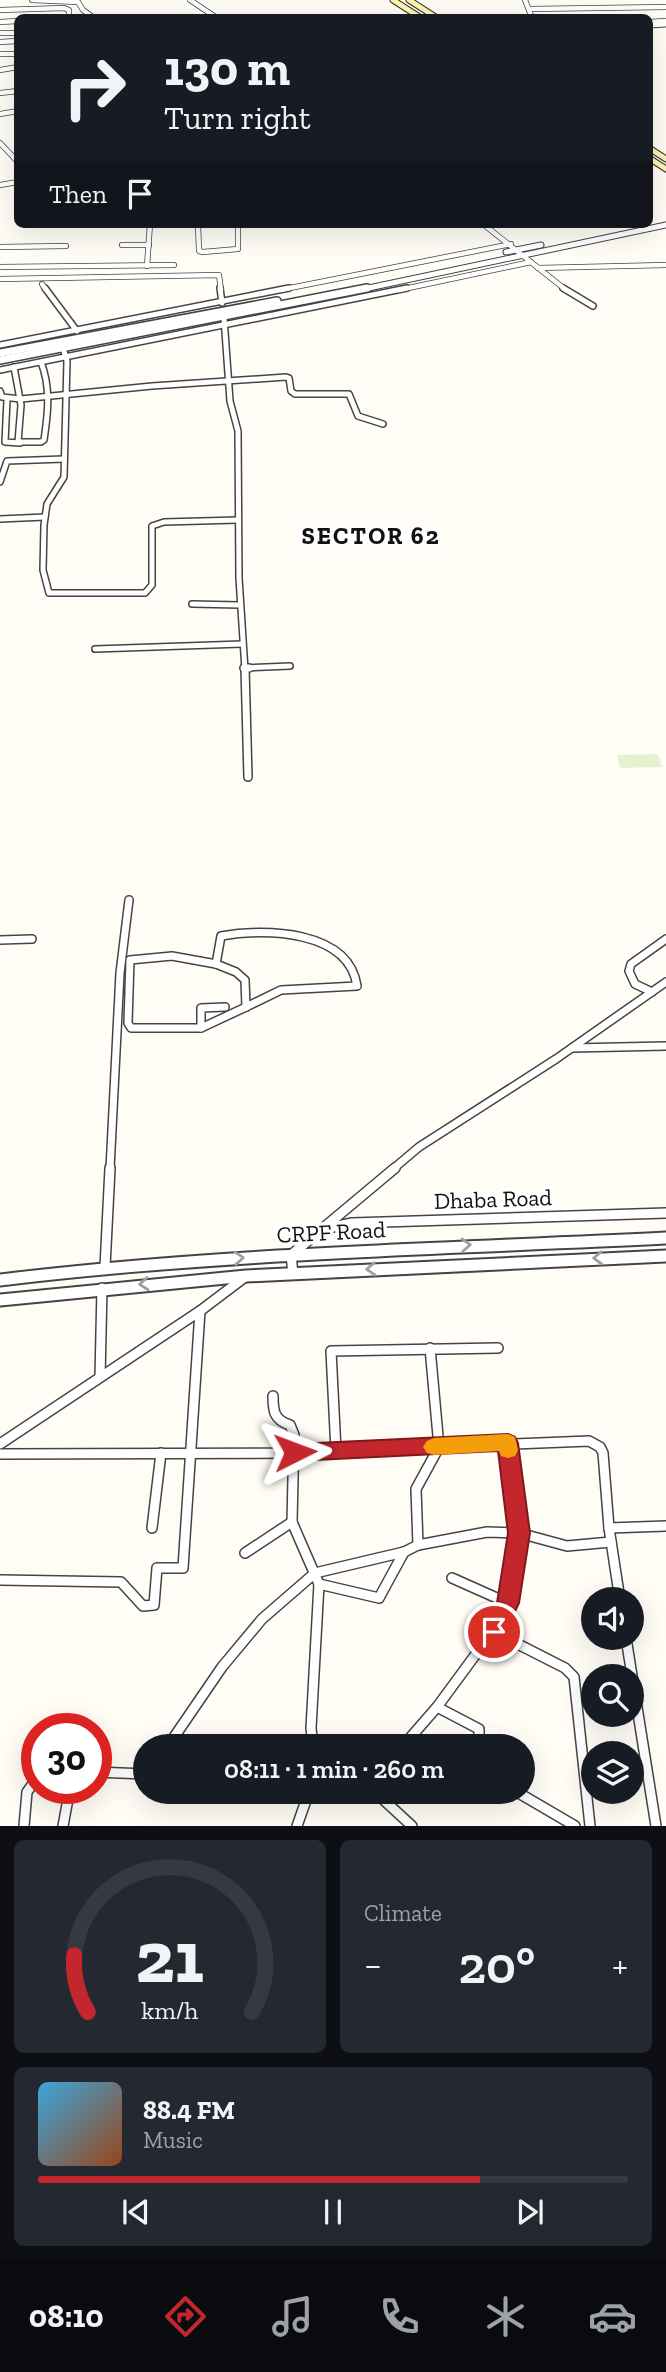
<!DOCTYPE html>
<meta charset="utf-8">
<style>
:root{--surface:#171b24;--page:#242831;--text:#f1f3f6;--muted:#9ea1a6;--line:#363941;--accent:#c4262e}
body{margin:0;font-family:"Zilla Slab",serif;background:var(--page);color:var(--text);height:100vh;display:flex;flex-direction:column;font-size:26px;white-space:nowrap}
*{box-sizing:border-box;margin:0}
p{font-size:23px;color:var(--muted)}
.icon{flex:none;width:38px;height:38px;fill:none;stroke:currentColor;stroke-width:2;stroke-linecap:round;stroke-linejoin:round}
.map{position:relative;height:1826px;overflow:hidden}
.panel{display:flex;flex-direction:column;gap:14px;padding:14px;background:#0d0f14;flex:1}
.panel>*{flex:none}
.hud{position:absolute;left:14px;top:14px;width:639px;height:214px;border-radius:10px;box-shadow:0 7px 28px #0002;background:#171b24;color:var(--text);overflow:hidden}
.fabs{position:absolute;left:581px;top:1587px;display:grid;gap:14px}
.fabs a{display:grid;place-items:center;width:63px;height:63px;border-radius:50%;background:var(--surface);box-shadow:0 7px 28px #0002;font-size:35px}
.speed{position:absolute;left:21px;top:1713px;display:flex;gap:14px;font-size:35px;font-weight:700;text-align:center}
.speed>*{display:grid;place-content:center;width:91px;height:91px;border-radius:50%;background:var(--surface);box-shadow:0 7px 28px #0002;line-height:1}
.speed .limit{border:10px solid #d22;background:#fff;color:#111}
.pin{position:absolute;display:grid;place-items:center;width:60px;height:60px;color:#fff;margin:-30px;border:4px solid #fff;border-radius:50%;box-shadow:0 2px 7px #0007}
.me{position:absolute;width:77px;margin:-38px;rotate:87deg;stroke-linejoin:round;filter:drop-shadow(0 0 5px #0008)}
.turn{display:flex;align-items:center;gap:24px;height:147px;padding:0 35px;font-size:32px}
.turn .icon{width:91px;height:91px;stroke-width:2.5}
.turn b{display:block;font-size:49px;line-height:60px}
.then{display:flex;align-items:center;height:66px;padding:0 35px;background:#0003;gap:14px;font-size:26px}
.big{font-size:52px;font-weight:600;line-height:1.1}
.panel .tile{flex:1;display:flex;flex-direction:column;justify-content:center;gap:10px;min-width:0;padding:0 24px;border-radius:10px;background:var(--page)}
.panel .dial{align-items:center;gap:0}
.dial svg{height:182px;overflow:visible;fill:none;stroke:var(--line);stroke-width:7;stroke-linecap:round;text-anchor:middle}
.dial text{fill:var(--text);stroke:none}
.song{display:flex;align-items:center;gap:21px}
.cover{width:84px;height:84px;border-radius:10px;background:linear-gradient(135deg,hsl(200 70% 55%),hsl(20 70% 35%))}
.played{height:7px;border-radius:4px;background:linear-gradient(90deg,var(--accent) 75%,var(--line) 75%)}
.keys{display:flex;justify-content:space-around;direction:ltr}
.heat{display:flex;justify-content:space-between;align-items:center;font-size:38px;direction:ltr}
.panel .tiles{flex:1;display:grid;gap:14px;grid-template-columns:1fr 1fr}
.tile:last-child{grid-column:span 2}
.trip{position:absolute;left:133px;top:1734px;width:402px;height:70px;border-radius:35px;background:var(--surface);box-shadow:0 7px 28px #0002;font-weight:600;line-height:70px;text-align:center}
.tab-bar{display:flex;height:112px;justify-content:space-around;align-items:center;background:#090b0e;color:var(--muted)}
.tab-bar .icon{width:49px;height:49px}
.tab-bar .selected{color:var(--accent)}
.tab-bar b{font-size:32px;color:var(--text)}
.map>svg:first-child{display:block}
.pitch{fill:#e6f2cf}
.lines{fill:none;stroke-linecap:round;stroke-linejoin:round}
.minor-far3-casing{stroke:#444;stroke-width:6}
.minor-far2-casing{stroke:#444;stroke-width:8}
.minor-far1-casing{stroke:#444;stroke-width:10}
.minor-casing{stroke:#444;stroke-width:12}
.tertiary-far2-casing{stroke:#444;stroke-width:7}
.tertiary-far1-casing{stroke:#444;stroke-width:10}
.tertiary-casing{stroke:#444;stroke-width:15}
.secondary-casing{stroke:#333;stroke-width:7}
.minor-far3{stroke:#fff;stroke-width:4.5}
.minor-far2{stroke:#fff;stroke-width:5}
.minor-far1{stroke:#fff;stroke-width:7}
.minor{stroke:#fff;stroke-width:9}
.tertiary-far2{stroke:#fff;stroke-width:5}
.tertiary-far1{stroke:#fff;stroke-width:7}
.tertiary{stroke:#fff;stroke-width:11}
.secondary{stroke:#fff6b0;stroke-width:5}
.oneway{stroke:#a0a0a0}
.route{fill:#c4262e;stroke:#7f191e;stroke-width:2}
.slow{fill:#f59e0b}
.labels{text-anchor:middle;stroke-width:7;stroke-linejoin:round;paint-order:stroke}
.street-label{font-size:23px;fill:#111;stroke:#fff}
.far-district-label{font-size:24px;font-weight:bold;letter-spacing:2px;fill:#111;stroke:#fff}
</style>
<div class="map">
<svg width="666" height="1826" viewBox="0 0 666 1826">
<rect width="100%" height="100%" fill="#fffdf5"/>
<polygon class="pitch" points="658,754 662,767 620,768 617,755"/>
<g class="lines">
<defs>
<g id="minor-far3">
<polyline points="32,0 78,2 83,10 94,18"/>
<polyline points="190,0 217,18"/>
<polyline points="525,0 532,18"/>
<polyline points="529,9 666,7"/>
<polyline points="0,10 64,8 69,10 69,18"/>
<polyline points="0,22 18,21"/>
<polyline points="649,22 666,21"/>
<polyline points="0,33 18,33"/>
<polyline points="0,42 18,41"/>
<polyline points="0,54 18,54"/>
<polyline points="0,70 18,67"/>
<polyline points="0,93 18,91"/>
<polyline points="0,114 18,111"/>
<polyline points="0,143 18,162"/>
<polyline points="0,185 18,182"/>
<polyline points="198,224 199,251 203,252 238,249 238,224"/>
<polyline points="483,224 566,290"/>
<polyline points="122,245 149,245"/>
<polyline points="0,247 66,246"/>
<polyline points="147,266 150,224"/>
<polyline points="0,267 174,265"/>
<polyline points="538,268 666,265"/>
<polyline points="0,279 219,275 221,290"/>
<polyline points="42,284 46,290"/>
<polyline points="280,290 511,244"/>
<polyline points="399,290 531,262"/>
</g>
<g id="minor-far2">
<polyline points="45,288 77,331"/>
<polyline points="220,288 222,303"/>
<polyline points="563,288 593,306"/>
<polyline points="221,313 224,318 230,401 238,431 239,578 245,670"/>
<polyline points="0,345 289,288"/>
<polyline points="63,348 67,361 64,477 47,504 44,525 43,570 49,593 145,593 152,585 152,526 164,522 238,520"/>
<path d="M14 367 21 405 18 442H41L44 440C48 413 51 388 41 362"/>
<polyline points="0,370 407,288"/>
<polyline points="0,391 2,397 21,399 152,386 286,377 289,378 291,391 295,394 349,394 358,416 383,424"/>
<polyline points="7,400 5,442 20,443"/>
<polyline points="0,482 7,461 64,459"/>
<polyline points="0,519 45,517"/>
<polyline points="192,604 239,605"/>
<polyline points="95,649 242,644"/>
<polyline points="244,668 290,666"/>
</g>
<g id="minor-far1">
<polyline points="244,668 249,668"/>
<polyline points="245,668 248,777"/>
<polyline points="0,940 32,939"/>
<polyline points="216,964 236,972 245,980 246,1007"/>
<polyline points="216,964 172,956 130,960 128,1023 131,1028 201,1028 246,1007"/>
<path d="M216 964 221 936C265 928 349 930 357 986L281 990 246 1007"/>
<polyline points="652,992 635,984 629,971 631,964 666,939"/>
<polyline points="201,1028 201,1008 225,1007"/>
<polyline points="572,1048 666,1046"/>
<polyline points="110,1169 120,973 129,900"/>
<polyline points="393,1169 419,1147 556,1059 666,982"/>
</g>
<g id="minor">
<polyline points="323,1229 352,1223 666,1213"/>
<polyline points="105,1267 110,1168"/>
<polyline points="293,1274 291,1255 395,1168"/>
<polyline points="100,1377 102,1288"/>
<path d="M273 1396C273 1411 274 1420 290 1425L294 1435 292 1522 319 1584 379 1598 404 1552"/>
<polyline points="0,1444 200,1311 245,1277"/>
<polyline points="336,1451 331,1351 498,1348"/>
<polyline points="0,1454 294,1453 589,1441 600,1447 603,1453 609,1528 620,1600"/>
<polyline points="152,1528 161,1453"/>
<polyline points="609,1528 666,1526"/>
<polyline points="418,1545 416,1489 439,1447 430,1348"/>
<polyline points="245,1553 292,1522"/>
<polyline points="452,1578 508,1603"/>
<polyline points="0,1580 121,1582 143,1606 154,1605 157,1568 183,1568 200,1311"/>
<polyline points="494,1632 565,1668 574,1677 590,1826"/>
<polyline points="626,1638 656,1826"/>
<polyline points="437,1707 479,1729 479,1739 472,1746"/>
<polyline points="168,1746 222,1667 262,1619 315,1573 404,1552 418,1545 487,1532 519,1533 567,1546 611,1542"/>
<polyline points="313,1746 311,1728 319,1584"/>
<polyline points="403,1746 437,1707 504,1616 519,1533 508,1442"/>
<polyline points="96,1772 145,1774"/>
<polyline points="375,1792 412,1826"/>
<polyline points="517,1792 575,1826"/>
<polyline points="24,1826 27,1792 37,1778"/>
<polyline points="63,1826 70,1788"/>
<polyline points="297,1826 309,1792"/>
</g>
<g id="tertiary-far2">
<polyline points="649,25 666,24"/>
<polyline points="506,252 541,245"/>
<polyline points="359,290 666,225"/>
</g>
<g id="tertiary-far1">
<polyline points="0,353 277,301"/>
<polyline points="0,360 367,288"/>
</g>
<g id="tertiary">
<path d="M0 1280C221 1253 444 1249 666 1238"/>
<polyline points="0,1300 246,1276 666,1256"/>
</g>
<g id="secondary">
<polyline points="393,0 421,18"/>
<polyline points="409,0 437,18"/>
<polyline points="649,148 666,159"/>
<polyline points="649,158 666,169"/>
</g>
</defs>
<use href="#minor-far3" class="minor-far3-casing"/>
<use href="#minor-far2" class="minor-far2-casing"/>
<use href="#minor-far1" class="minor-far1-casing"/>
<use href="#minor" class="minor-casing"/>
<use href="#tertiary-far2" class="tertiary-far2-casing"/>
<use href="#tertiary-far1" class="tertiary-far1-casing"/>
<use href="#tertiary" class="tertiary-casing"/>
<use href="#secondary" class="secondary-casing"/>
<use href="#minor-far3" class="minor-far3"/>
<use href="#minor-far2" class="minor-far2"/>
<use href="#minor-far1" class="minor-far1"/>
<use href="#minor" class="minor"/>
<use href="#tertiary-far2" class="tertiary-far2"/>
<use href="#tertiary-far1" class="tertiary-far1"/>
<use href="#tertiary" class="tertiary"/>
<use href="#secondary" class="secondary"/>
</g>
<defs><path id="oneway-chevron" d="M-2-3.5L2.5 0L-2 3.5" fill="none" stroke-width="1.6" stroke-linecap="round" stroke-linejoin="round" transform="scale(1.75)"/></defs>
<g class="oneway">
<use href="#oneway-chevron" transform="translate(466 1245) rotate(-3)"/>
<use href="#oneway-chevron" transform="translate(239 1258) rotate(-4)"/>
<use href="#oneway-chevron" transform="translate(598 1258) rotate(178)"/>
<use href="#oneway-chevron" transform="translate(371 1269) rotate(177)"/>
<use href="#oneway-chevron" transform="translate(144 1284) rotate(175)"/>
</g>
<polygon class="route" points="508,1434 515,1437 518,1443 530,1533 519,1603 502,1639 494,1641 486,1639 483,1632 497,1603 508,1533 498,1451 295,1461 287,1458 284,1452 287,1447 295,1444"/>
<polygon class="slow" points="508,1434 515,1437 518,1450 515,1456 508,1458 501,1456 499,1451 434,1455 427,1453 423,1447 427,1441 434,1438"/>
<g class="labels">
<g class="street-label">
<text transform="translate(493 1199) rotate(-2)" y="8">Dhaba Road</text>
<text transform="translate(331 1232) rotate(-3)" y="8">CRPF Road</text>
</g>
<g class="far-district-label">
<text x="371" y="544">SECTOR 62</text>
</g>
</g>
</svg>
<div class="fabs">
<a><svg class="icon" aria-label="sound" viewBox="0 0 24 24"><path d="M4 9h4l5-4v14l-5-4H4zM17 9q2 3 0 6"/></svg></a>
<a><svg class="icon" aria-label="search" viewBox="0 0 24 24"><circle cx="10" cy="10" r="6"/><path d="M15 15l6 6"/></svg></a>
<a><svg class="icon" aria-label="layers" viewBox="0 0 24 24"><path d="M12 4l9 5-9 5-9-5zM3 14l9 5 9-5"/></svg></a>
</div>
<div class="speed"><div class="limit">30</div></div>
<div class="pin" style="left:494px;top:1632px;background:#d93025"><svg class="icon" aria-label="arrive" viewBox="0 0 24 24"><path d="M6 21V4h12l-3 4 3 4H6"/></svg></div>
<svg class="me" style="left:295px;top:1452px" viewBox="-20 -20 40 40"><path d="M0-17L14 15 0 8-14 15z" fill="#c4262e" stroke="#fff" stroke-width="4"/></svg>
<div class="trip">08:11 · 1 min · 260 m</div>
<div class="hud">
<div class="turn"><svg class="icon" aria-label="right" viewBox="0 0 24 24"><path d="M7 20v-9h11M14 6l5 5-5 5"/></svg><div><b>130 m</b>Turn right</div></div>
<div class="then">Then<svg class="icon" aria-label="arrive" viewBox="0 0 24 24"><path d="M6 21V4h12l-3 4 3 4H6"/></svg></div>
</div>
</div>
<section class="panel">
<div class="tiles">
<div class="tile dial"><svg viewBox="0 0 100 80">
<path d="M14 69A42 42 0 1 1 86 69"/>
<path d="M14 69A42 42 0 0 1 8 44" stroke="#c4262e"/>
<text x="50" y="56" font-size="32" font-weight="700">21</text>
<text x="50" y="72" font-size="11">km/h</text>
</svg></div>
<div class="tile"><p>Climate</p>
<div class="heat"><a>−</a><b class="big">20°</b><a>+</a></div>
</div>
<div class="tile">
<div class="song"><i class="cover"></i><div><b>88.4 FM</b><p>Music</p></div></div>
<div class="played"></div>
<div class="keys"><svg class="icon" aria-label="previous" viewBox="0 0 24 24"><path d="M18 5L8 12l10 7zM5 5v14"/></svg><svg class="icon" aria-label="pause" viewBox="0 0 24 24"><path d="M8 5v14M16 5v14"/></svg><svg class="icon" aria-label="next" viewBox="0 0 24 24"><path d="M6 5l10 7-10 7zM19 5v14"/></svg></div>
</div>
</div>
</section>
<nav class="tab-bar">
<b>08:10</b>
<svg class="icon selected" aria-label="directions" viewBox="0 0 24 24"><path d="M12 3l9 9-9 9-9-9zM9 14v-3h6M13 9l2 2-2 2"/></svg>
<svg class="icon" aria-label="music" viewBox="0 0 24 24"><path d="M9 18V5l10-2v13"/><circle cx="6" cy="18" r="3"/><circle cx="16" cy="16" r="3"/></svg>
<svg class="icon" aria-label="phone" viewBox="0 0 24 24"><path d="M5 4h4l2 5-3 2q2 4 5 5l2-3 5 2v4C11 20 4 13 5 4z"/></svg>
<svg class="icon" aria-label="climate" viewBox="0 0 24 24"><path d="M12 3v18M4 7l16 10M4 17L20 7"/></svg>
<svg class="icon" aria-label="car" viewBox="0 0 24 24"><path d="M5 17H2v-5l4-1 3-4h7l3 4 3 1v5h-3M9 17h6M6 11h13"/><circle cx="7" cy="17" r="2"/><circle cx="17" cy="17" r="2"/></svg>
</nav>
